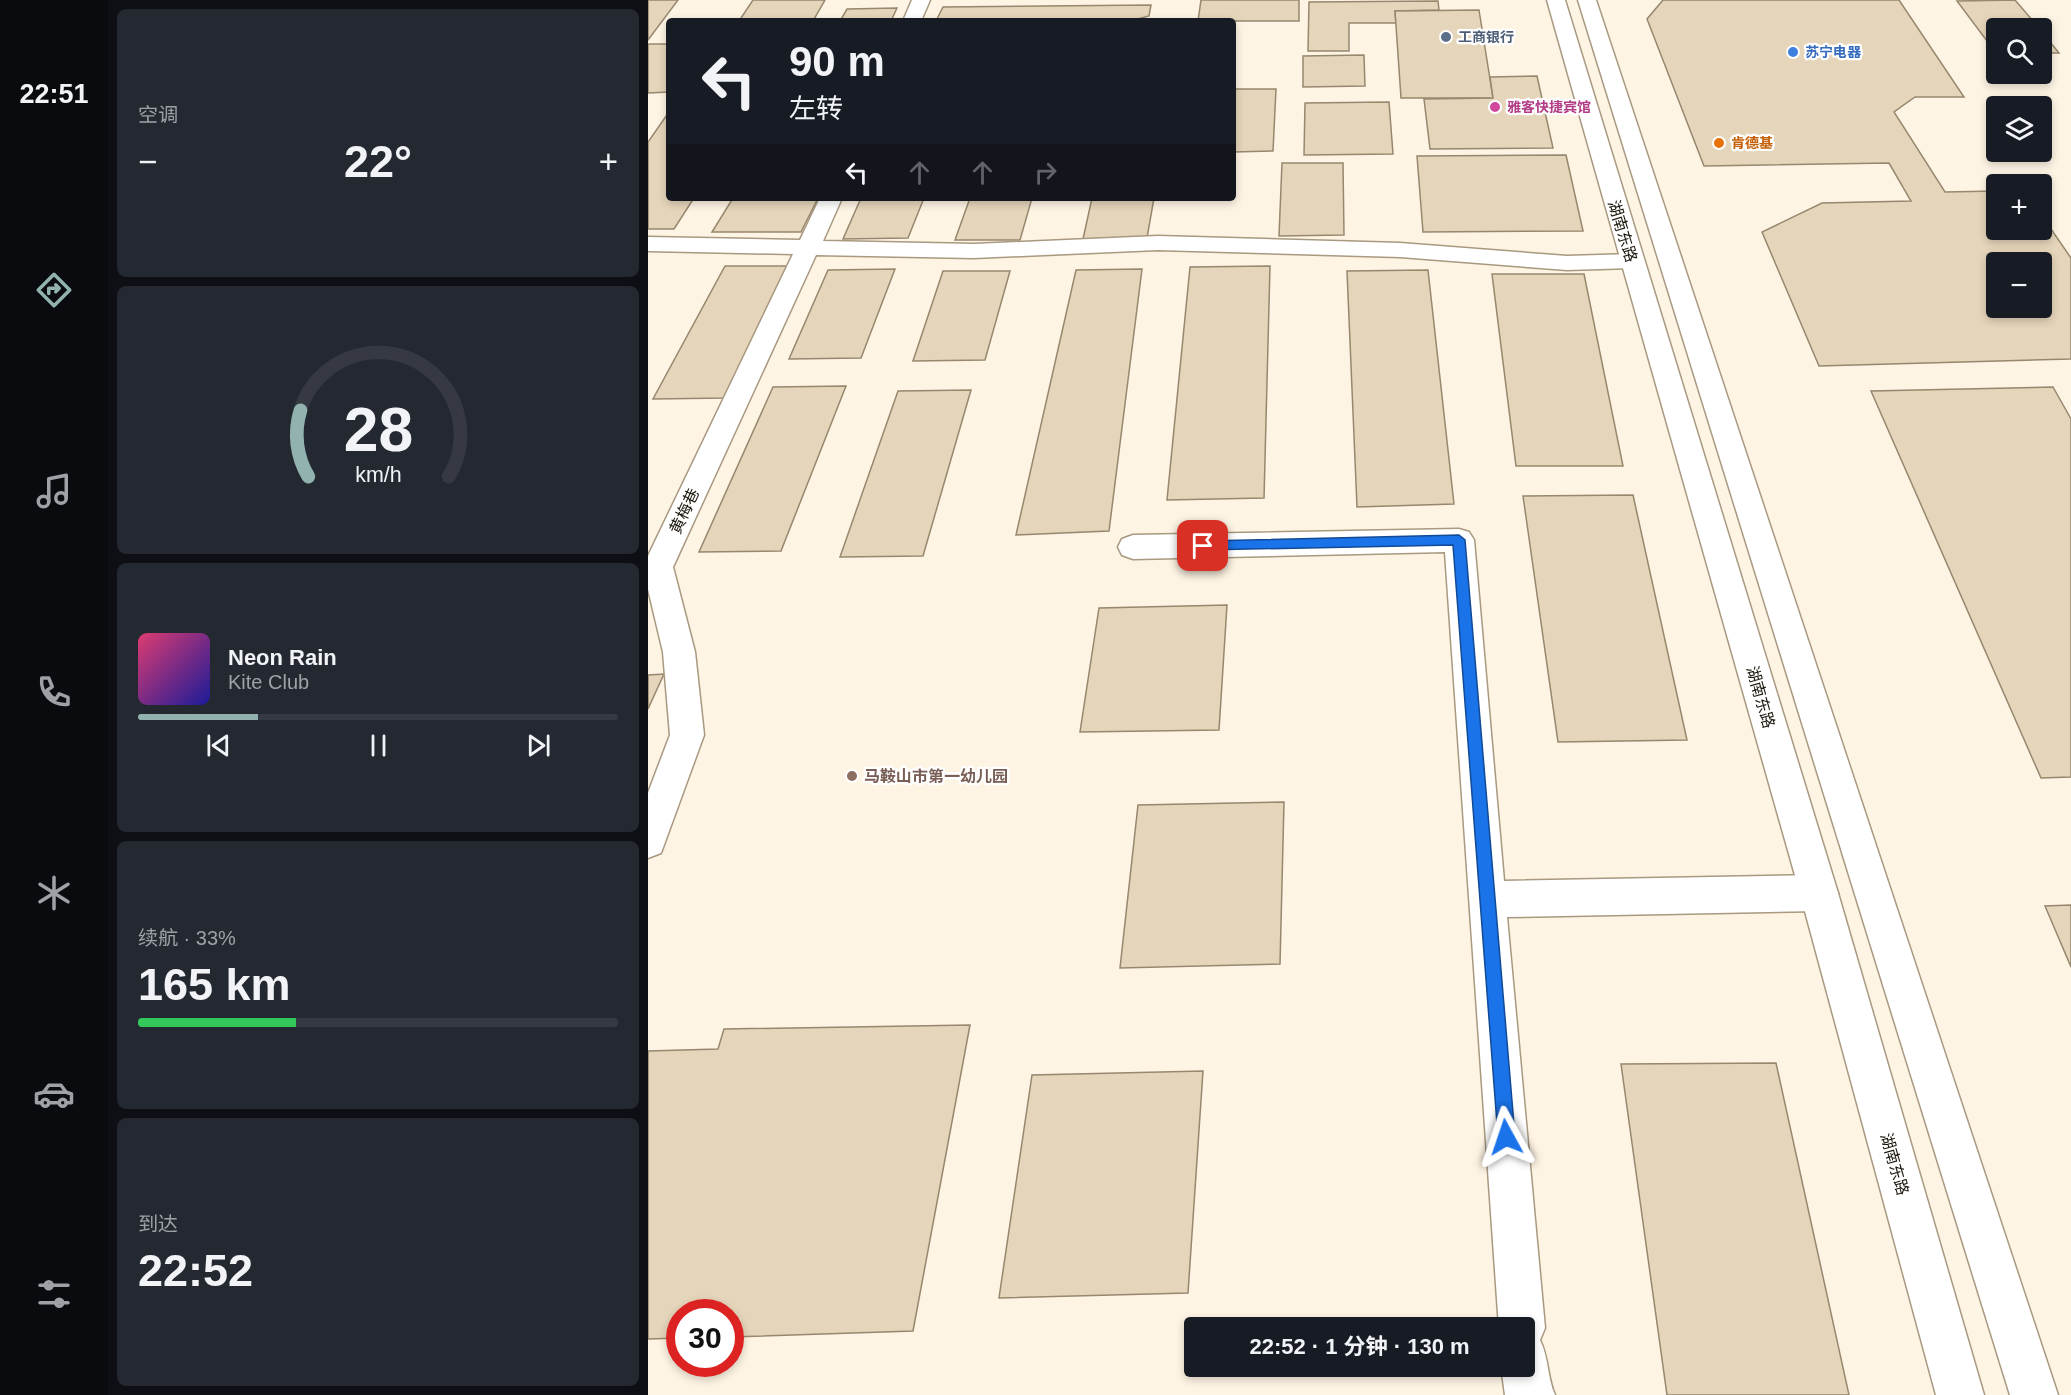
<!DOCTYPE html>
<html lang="zh">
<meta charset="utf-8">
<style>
:root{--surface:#171b24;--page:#242831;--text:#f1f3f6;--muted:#9ea1a6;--line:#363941;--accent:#91b2af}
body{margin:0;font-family:Helvetica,"Noto Sans SC",sans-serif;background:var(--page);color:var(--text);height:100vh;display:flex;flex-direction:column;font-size:22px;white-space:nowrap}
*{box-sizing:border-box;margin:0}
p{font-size:20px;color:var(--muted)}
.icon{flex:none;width:33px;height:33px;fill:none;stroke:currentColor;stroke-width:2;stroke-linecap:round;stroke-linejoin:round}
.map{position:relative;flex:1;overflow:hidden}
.details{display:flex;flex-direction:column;gap:9px;padding:9px;background:#0d0f14;width:540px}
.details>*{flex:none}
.banner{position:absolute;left:18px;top:18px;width:570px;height:183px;border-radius:6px;box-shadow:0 3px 9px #0003;background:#171b24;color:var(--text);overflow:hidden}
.controls{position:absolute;left:1338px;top:18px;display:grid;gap:12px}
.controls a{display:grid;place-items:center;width:66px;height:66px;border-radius:6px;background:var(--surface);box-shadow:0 3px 9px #0003;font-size:30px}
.speed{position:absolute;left:18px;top:1299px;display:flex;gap:12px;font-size:30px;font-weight:700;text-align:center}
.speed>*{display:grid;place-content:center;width:78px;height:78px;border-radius:50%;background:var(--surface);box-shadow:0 3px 9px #0003;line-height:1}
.speed .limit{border:9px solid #d22;background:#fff;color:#111}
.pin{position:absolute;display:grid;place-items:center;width:51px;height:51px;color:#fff;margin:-26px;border-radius:12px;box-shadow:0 3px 9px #0006}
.me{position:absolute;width:66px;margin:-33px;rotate:355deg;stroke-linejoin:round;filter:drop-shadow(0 0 4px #0008)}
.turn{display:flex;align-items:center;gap:21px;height:126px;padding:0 24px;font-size:27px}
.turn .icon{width:78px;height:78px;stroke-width:2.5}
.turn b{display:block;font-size:42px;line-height:51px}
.lanes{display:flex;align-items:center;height:57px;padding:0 24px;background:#0003;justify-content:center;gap:30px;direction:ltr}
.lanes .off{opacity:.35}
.big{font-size:45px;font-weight:700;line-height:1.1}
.details .tile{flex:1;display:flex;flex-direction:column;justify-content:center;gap:9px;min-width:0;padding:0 21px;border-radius:9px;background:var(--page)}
.details .dial{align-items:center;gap:0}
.dial svg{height:156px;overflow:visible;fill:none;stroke:var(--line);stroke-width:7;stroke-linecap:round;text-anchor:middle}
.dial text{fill:var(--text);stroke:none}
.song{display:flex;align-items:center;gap:18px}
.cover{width:72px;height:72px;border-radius:9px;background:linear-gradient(135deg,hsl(340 70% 55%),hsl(240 70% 35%))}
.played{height:6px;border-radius:3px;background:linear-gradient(90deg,var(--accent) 25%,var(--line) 25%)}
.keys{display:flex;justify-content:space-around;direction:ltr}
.heat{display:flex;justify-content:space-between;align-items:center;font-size:33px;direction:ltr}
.charge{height:9px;border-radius:4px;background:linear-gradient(90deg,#34c759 33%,var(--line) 0)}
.trip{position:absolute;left:536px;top:1317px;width:351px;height:60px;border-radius:6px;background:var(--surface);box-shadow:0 3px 9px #0003;font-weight:700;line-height:60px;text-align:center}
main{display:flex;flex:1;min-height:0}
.tabs{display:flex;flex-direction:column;width:108px;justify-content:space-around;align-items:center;background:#090b0e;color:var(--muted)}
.tabs .icon{width:42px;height:42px}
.tabs .on{color:var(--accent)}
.tabs b{font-size:27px;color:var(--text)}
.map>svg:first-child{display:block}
.building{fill:#e5d5ba;stroke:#96876e;stroke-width:1.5;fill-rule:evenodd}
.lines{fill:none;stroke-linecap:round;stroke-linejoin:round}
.minor-casing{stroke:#a89980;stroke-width:3}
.secondary-casing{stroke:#a89980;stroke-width:3}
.minor{fill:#fff;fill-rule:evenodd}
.secondary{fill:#fff;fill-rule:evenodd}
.route{fill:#1a73e8;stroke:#114b97;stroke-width:1.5}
.service-dot{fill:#5c6f8a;stroke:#fff;stroke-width:2}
.shop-dot{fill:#3f7fe0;stroke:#fff;stroke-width:2}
.hotel-dot{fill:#d1479c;stroke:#fff;stroke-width:2}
.food-dot{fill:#e8710a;stroke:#fff;stroke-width:2}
.education-dot{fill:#8d6e63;stroke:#fff;stroke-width:2}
.labels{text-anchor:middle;stroke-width:4.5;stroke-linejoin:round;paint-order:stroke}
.far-service-label{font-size:14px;font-weight:bold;fill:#4e5e75;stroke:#fff;text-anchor:start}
.far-shop-label{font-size:14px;font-weight:bold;fill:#366cbe;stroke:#fff;text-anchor:start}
.far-hotel-label{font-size:14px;font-weight:bold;fill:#b23c85;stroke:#fff;text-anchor:start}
.far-food-label{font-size:14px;font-weight:bold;fill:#c56008;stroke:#fff;text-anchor:start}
.street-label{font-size:16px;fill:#1c170d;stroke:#fff}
.education-label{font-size:16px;font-weight:bold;fill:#785e54;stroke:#fff;text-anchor:start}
</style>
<main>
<nav class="tabs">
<b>22:51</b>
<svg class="icon on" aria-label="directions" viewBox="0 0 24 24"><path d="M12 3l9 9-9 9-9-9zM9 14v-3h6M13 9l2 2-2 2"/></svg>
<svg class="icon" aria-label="music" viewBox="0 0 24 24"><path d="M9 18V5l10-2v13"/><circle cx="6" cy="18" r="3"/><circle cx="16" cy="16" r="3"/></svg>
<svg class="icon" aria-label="phone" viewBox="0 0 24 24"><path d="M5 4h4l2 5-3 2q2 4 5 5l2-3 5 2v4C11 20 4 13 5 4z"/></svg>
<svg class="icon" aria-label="climate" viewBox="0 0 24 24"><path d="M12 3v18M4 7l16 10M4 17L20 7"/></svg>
<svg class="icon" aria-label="car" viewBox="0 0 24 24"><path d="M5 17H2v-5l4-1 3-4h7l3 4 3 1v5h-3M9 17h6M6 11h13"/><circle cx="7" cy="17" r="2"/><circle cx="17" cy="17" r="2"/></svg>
<svg class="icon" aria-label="filters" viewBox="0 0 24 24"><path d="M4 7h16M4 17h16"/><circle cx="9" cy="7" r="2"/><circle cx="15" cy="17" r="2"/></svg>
</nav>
<section class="details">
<div class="tile"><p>空调</p>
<div class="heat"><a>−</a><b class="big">22°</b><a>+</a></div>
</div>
<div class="tile dial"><svg viewBox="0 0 100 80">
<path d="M14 69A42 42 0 1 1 86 69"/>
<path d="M14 69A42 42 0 0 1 10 35" stroke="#91b2af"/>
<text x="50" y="56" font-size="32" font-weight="700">28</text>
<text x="50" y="72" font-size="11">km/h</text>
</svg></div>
<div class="tile">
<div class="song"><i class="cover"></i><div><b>Neon Rain</b><p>Kite Club</p></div></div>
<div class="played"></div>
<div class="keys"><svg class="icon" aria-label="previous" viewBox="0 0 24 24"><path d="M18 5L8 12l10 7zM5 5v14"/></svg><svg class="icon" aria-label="pause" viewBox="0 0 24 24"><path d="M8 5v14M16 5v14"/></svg><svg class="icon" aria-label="next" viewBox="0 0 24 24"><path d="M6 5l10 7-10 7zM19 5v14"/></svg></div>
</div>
<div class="tile"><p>续航 · 33%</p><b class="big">165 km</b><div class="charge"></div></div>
<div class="tile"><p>到达</p><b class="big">22:52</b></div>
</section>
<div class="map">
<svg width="1423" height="1395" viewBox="0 0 1423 1395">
<rect width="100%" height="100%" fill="#fef4e4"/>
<g class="building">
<polygon points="0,0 30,0 0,40"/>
<polygon points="105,0 177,0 165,21 91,21"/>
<polygon points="553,0 651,0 651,21 541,21 550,21"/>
<path d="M1015 0H1251L1316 97H1267L1246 112 1297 192 1348 191V230H1394V216L1423 258V359L1171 366 1114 232 1174 203 1263 201 1241 163 1056 166 999 19ZM1348 262H1394V308H1348Z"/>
<polygon points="1367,0 1391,28 1348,28 1348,53 1309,1"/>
<polygon points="790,1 791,10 747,11 748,23 701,23 701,51 660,51 661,2"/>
<polygon points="503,5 501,16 482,21 288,21 295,7"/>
<polygon points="249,8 243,21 192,21 199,9"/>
<polygon points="831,10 845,98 753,98 747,11"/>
<polygon points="1394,32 1411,53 1394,53"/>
<polygon points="0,44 21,44 21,92 0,93"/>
<polygon points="716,55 717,86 655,87 655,56"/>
<polygon points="889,76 905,148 782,149 776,99 845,98 842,77"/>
<polygon points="585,89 628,89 625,151 585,152"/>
<polygon points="741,102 745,154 656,155 657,103"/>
<polygon points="21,112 21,198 46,198 26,229 0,229 0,142"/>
<polygon points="918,155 935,231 775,232 769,156"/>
<polygon points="634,163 695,163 696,235 631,236"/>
<polygon points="85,198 170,198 153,232 64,232"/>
<polygon points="213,198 276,198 260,238 195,239"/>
<polygon points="322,198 384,198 372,240 307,240"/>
<polygon points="444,198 506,198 499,238 435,239"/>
<polygon points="77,266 143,266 79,398 5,399"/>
<polygon points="622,266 616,498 519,500 542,267"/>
<polygon points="247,269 213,358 141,359 180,270"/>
<polygon points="494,269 461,531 368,535 428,270"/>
<polygon points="780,270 806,504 709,507 699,271"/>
<polygon points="295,271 362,271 337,360 265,361"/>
<polygon points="844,274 936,274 975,466 868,466"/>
<polygon points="198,386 133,551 51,552 125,387"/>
<polygon points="1405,387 1423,419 1423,777 1393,778 1223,391"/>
<polygon points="323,390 275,556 192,557 250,391"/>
<polygon points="985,495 1039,740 910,742 875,496"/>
<polygon points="579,605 571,730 432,732 451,608"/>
<polygon points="16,674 0,709 0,675"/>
<polygon points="636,802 632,964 472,968 490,805"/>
<polygon points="1423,905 1423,967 1397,906"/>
<polygon points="322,1025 265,1331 82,1337 82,1312 32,1312 32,1338 0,1339 0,1051 70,1049 76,1029"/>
<polygon points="1128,1063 1201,1395 1019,1395 973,1064"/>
<polygon points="555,1071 540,1293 351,1298 384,1075"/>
</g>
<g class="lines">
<defs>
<g id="minor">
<polygon points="264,0 282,0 273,21 255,21"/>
<polygon points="172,198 194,198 175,241 326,244 510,236 752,243 919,256 984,254 992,256 996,261 992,266 984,268 919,270 752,257 510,250 326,258 168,255 25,567 47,652 56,735 13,853 0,858 0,793 22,735 15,652 0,589 0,556 145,254 0,251 0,237 152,240"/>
<path d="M811 529 821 532 826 540 856 881 1171 875 1184 880 1190 893 1184 906 1171 911 859 917 897 1328 892 1340C901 1358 899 1377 907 1395H857L853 1366H876V1328H851L797 552 485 559 474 555 470 547 474 539 485 535Z"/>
</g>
<g id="secondary">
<polygon points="899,0 917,0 1190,893 1336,1395 1288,1395 1152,893"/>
<polygon points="930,0 948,0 1410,1395 1362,1395"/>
</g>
</defs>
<use href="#minor" class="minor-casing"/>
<use href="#secondary" class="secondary-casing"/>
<use href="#minor" class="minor"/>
<use href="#secondary" class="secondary"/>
</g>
<polygon class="route" points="811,535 817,540 867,1137 865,1143 858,1146 852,1143 850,1137 805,545 555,550 549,546 555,541"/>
<circle class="service-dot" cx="798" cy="37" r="6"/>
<circle class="shop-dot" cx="1145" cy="52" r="6"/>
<circle class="hotel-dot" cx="847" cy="107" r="6"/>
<circle class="food-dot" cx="1071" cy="143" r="6"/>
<circle class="education-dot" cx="204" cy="776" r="6"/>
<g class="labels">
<g class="far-service-label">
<text x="810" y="42">工商银行</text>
</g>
<g class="far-shop-label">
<text x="1157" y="57">苏宁电器</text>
</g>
<g class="far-hotel-label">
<text x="859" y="112">雅客快捷宾馆</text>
</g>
<g class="far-food-label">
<text x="1083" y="148">肯德基</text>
</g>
<g class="street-label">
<text transform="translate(975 231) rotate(73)" y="6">湖南东路</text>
<text transform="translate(36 511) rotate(-65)" y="6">黄梅巷</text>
<text transform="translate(1113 697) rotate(74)" y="6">湖南东路</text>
<text transform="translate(1247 1164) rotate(74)" y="6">湖南东路</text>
</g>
<g class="education-label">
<text x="216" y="782">马鞍山市第一幼儿园</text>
</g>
</g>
</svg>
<div class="controls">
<a><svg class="icon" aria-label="search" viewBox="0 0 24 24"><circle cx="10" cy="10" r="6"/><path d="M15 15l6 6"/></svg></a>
<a><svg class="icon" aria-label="layers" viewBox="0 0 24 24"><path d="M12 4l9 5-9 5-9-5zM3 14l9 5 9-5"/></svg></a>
<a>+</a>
<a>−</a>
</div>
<div class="speed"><div class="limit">30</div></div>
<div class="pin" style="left:555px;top:546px;background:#d93025"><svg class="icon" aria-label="arrive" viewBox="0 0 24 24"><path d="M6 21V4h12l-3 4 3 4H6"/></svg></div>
<svg class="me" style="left:858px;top:1137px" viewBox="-20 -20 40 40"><path d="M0-17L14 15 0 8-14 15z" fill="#1a73e8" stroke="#fff" stroke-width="4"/></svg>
<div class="trip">22:52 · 1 分钟 · 130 m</div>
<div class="banner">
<div class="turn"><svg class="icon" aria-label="left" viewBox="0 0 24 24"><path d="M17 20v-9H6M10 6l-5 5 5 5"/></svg><div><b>90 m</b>左转</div></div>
<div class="lanes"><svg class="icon" aria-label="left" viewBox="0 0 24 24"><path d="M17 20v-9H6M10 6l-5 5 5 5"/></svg><svg class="icon off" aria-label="ahead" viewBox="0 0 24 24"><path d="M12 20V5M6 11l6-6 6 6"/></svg><svg class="icon off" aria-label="ahead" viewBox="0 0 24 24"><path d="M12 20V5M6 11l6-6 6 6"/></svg><svg class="icon off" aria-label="right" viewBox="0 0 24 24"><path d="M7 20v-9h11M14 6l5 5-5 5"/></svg></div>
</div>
</div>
</main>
